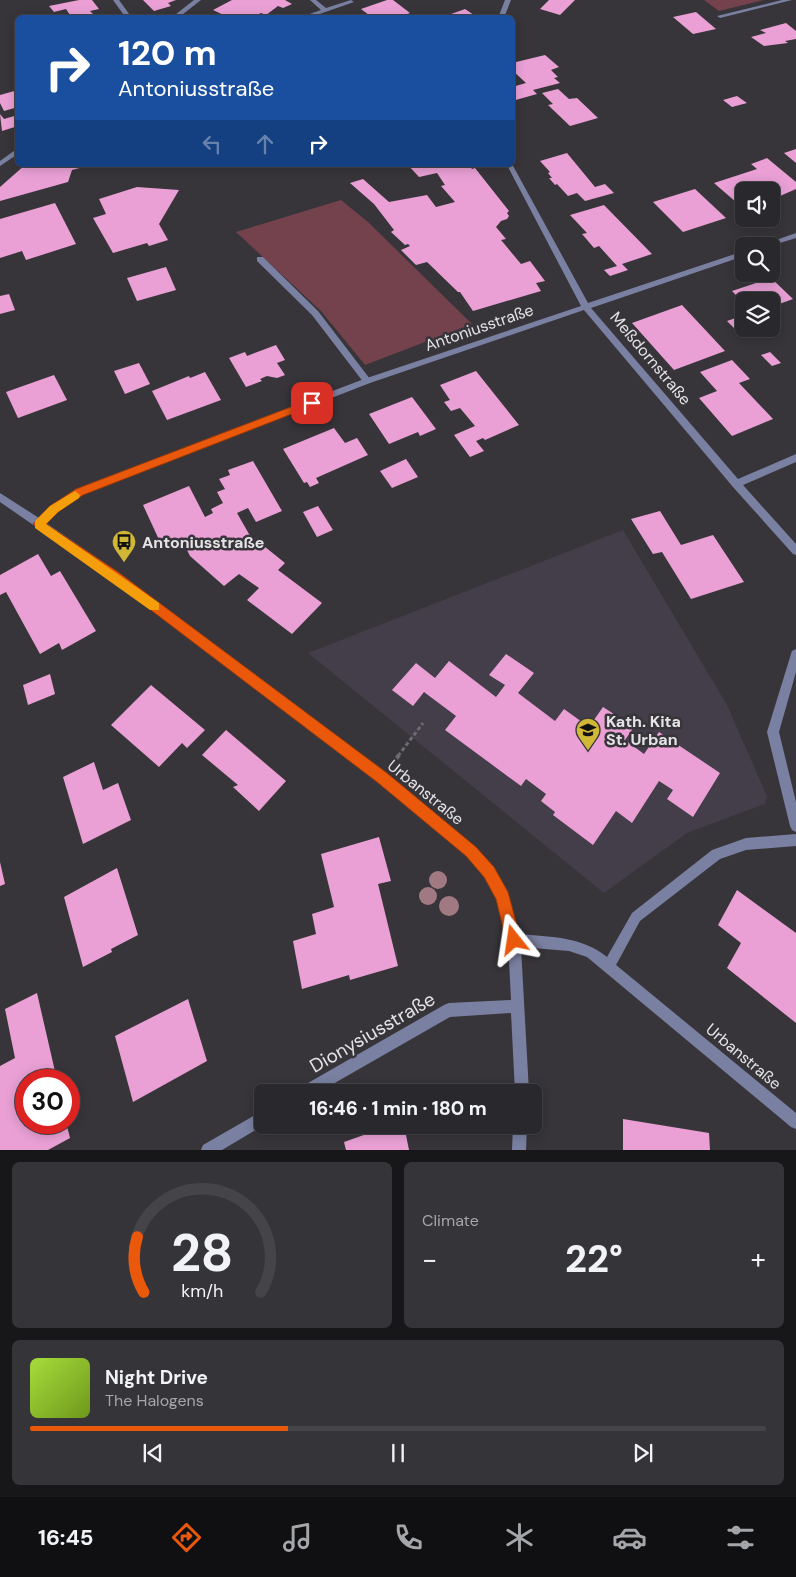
<!DOCTYPE html>
<meta charset="utf-8">
<style>
:root{--surface:#29282c;--page:#353438;--text:#f1f3f6;--muted:#a5a6a9;--line:#454448;--accent:#ea580c}
body{margin:0;font-family:"DM Sans",sans-serif;background:var(--page);color:var(--text);height:100vh;display:flex;flex-direction:column;font-size:19px;white-space:nowrap}
*{box-sizing:border-box;margin:0}
p{font-size:16px;color:var(--muted)}
.icon{flex:none;width:28px;height:28px;fill:none;stroke:currentColor;stroke-width:2;stroke-linecap:round;stroke-linejoin:round}
.map{position:relative;height:1150px;overflow:hidden}
.side{display:flex;flex-direction:column;gap:12px;padding:12px;background:#171618;flex:1}
.side>*{flex:none}
.banner{position:absolute;left:15px;top:15px;width:500px;height:152px;border-radius:8px;box-shadow:0 2px 12px #0003,0 0 0 1px var(--line);background:#1a4fa0;color:#fff;overflow:hidden}
.tools{position:absolute;left:735px;top:182px;display:grid;gap:10px}
.tools a{display:grid;place-items:center;width:45px;height:45px;border-radius:8px;background:var(--surface);box-shadow:0 2px 12px #0003,0 0 0 1px var(--line);font-size:25px}
.speed{position:absolute;left:15px;top:1069px;display:flex;gap:10px;font-size:25px;font-weight:700;text-align:center}
.speed>*{display:grid;place-content:center;width:65px;height:65px;border-radius:50%;background:var(--surface);box-shadow:0 2px 12px #0003,0 0 0 1px var(--line);line-height:1}
.speed .limit{border:8px solid #d22;background:#fff;color:#111}
.pin{position:absolute;display:grid;place-items:center;width:42px;height:42px;color:#fff;margin:-21px;border-radius:10px;box-shadow:0 2px 8px #0006}
.me{position:absolute;width:55px;margin:-28px;rotate:345deg;stroke-linejoin:round;filter:drop-shadow(0 0 4px #0008)}
.turn{display:flex;align-items:center;gap:18px;height:105px;padding:0 20px;font-size:22px}
.turn .icon{width:65px;height:65px;stroke-width:2.5}
.turn b{display:block;font-size:35px;line-height:42px}
.lanes{display:flex;align-items:center;height:48px;padding:0 20px;background:#0003;justify-content:center;gap:25px;direction:ltr}
.lanes .off{opacity:.35}
.big{font-size:38px;font-weight:800;line-height:1.1}
.side .tile{flex:1;display:flex;flex-direction:column;justify-content:center;gap:8px;min-width:0;padding:0 18px;border-radius:8px;background:var(--page)}
.side .dial{align-items:center;gap:0}
.dial svg{height:130px;overflow:visible;fill:none;stroke:var(--line);stroke-width:7;stroke-linecap:round;text-anchor:middle}
.dial text{fill:var(--text);stroke:none}
.song{display:flex;align-items:center;gap:15px}
.cover{width:60px;height:60px;border-radius:8px;background:linear-gradient(135deg,hsl(80 70% 55%),hsl(80 70% 35%))}
.played{height:5px;border-radius:2px;background:linear-gradient(90deg,var(--accent) 35%,var(--line) 35%)}
.keys{display:flex;justify-content:space-around;direction:ltr}
.heat{display:flex;justify-content:space-between;align-items:center;font-size:28px;direction:ltr}
.side .tiles{flex:1;display:grid;gap:12px;grid-template-columns:1fr 1fr}
.tile:last-child{grid-column:span 2}
.trip{position:absolute;left:254px;top:1084px;width:288px;height:50px;border-radius:8px;background:var(--surface);box-shadow:0 2px 12px #0003,0 0 0 1px var(--line);font-weight:800;line-height:50px;text-align:center}
.dock{display:flex;height:80px;justify-content:space-around;align-items:center;background:#101012;color:var(--muted)}
.dock .icon{width:35px;height:35px}
.dock .on{color:var(--accent)}
.dock b{font-size:22px;color:var(--text)}
.map>svg:first-child{display:block}
.built{fill:#433e49}
.green{fill:#74424c}
.building{fill:#eaa0d5}
.lines{fill:none;stroke-linecap:round;stroke-linejoin:round}
.path-far1{stroke:#6d6b6f;stroke-width:3;stroke-dasharray:4 2.5;stroke-linecap:butt}
.path{stroke:#6d6b6f;stroke-width:4;stroke-dasharray:5 3;stroke-linecap:butt}
.service{fill:#7a80a1;fill-rule:evenodd}
.minor{fill:#7a80a1;fill-rule:evenodd}
.tree{fill:#a17983}
.route{fill:#ea580c;stroke:#983908}
.slow{fill:#f59e0b}
.labels{text-anchor:middle;stroke-width:5;stroke-linejoin:round;paint-order:stroke}
.street-label{font-size:16px;fill:#e4e3e6;stroke:#37353a}
.poi-label{font-size:16px;font-weight:bold;fill:#e4e3e6;stroke:#37353a;text-anchor:start}
.near-street-label{font-size:19px;fill:#e4e3e6;stroke:#37353a}
</style>
<div class="map">
<svg width="796" height="1150" viewBox="0 0 796 1150">
<rect width="100%" height="100%" fill="#37353a"/>
<polygon class="built" points="623,530 727,705 767,796 765,804 687,833 604,893 308,653"/>
<g class="green">
<polygon points="704,0 764,0 719,11"/>
<polygon points="341,200 368,222 472,324 365,365 321,311 236,232"/>
</g>
<g class="building">
<polygon points="79,0 92,0 99,9 90,11 97,18 65,18 70,15 66,9 54,12 49,6"/>
<polygon points="143,0 176,0 168,3 171,6 154,11"/>
<polygon points="232,0 285,0 292,4 283,8 278,6 266,15 261,13 250,18 230,18 213,10"/>
<polygon points="387,0 393,0 410,13 396,18 373,18 361,9"/>
<polygon points="549,0 575,0 560,15 540,9"/>
<polygon points="465,9 474,15 473,18 440,18"/>
<polygon points="696,12 716,29 693,34 673,17"/>
<polygon points="786,23 796,31 796,39 785,41 788,43 764,46 751,37 766,33 760,30"/>
<polygon points="545,55 559,67 551,70 558,77 554,78 560,83 533,90 537,94 512,101 512,87 526,83 512,70 512,63"/>
<polygon points="558,89 569,99 577,98 598,118 570,126 548,105 553,104 542,93"/>
<polygon points="18,90 18,107 4,111 0,103 0,95"/>
<polygon points="737,96 747,103 732,107 723,100"/>
<polygon points="0,114 4,119 18,115 18,126 2,131"/>
<polygon points="796,149 796,163 784,153"/>
<polygon points="567,153 595,187 605,184 614,193 585,201 577,193 568,196 557,184 555,185 549,178 552,178 548,173 550,172 540,161"/>
<polygon points="767,158 796,182 796,189 771,200 771,191 744,191 744,209 714,183 757,169 751,164"/>
<polygon points="25,165 87,165 87,166 72,170 68,182 0,201 0,187"/>
<polygon points="408,165 469,165 472,169 475,168 509,211 507,213 509,216 507,219 501,221 496,227 506,239 501,240 521,264 530,261 545,281 536,283 541,291 473,311 460,292 458,292 427,262 416,265 401,250 410,246 408,244 405,245 391,232 394,230 374,204 350,183 363,179 389,202 427,195 436,207 455,202 441,186 445,185 437,173 419,177"/>
<polygon points="137,187 179,190 159,224 168,240 149,246 147,243 113,253 93,218 106,214 99,199"/>
<polygon points="695,189 726,218 683,232 653,202"/>
<polygon points="55,203 76,244 26,260 22,251 0,258 0,219"/>
<polygon points="604,205 652,254 622,264 628,270 610,276 604,270 617,266 599,246 594,248 582,234 587,233 570,215"/>
<polygon points="166,267 176,290 137,301 127,278"/>
<polygon points="768,275 793,299 771,307 771,301 744,301 744,303 732,291 756,283 753,280"/>
<polygon points="9,294 15,310 0,314 0,296"/>
<polygon points="682,305 725,351 674,370 632,323"/>
<polygon points="744,315 744,329 757,329 741,335 727,321"/>
<polygon points="276,345 285,360 277,363 285,375 277,378 267,376 260,379 262,381 246,387 229,358 245,352 247,356"/>
<polygon points="770,352 781,363 772,366 761,355"/>
<polygon points="732,360 750,379 739,383 773,419 732,436 699,398 717,391 700,372"/>
<polygon points="139,363 150,384 125,394 114,371"/>
<polygon points="476,371 519,425 485,440 483,438 476,441 484,451 470,457 454,435 475,426 460,408 451,411 444,402 450,400 440,385"/>
<polygon points="205,372 221,400 167,420 152,391 189,376 190,378"/>
<polygon points="54,375 67,400 18,418 6,392"/>
<polygon points="412,397 436,429 420,436 418,432 389,444 369,414"/>
<polygon points="334,428 345,443 357,438 368,455 316,478 319,483 310,487 307,482 304,483 283,449"/>
<polygon points="406,459 418,477 392,488 380,471"/>
<polygon points="253,461 282,511 256,522 248,508 237,513 249,534 285,563 278,570 322,603 292,634 247,600 259,588 239,574 224,586 190,556 181,538 165,546 164,543 161,544 143,505 189,486 205,517 213,513 211,509 223,503 217,492 225,489 219,479 230,475 228,470"/>
<polygon points="318,506 333,530 317,537 303,512"/>
<polygon points="660,511 681,545 713,535 744,582 691,599 662,552 653,554 631,519"/>
<polygon points="38,554 51,576 60,571 96,631 62,650 59,643 40,654 6,592 0,595 0,575"/>
<polygon points="506,654 534,673 518,693 555,721 564,709 589,727 603,707 634,727 625,740 644,754 659,732 720,773 693,817 667,799 673,790 659,781 632,823 616,811 593,845 553,815 555,812 541,801 546,794 526,779 521,786 445,730 456,716 424,692 413,706 392,690 416,663 435,678 449,661 496,697 505,685 489,675"/>
<polygon points="50,674 55,694 28,705 23,685"/>
<polygon points="151,685 205,730 187,748 182,743 159,767 111,725"/>
<polygon points="226,730 286,781 259,811 233,787 238,785 202,755"/>
<polygon points="94,762 103,790 118,783 131,820 83,844 63,777"/>
<polygon points="379,837 391,881 378,884 398,966 350,980 349,975 302,989 293,941 316,934 312,914 334,907 321,854"/>
<polygon points="0,862 5,884 0,886"/>
<polygon points="117,868 138,935 111,949 112,952 83,967 64,897"/>
<polygon points="737,890 796,933 796,1023 727,968 741,943 718,925"/>
<polygon points="37,993 57,1080 26,1080 26,1122 66,1122 70,1138 48,1150 0,1150 0,1066 15,1058 5,1009"/>
<polygon points="188,999 207,1061 133,1102 115,1036"/>
<polygon points="623,1119 709,1133 710,1150 623,1150"/>
<polygon points="392,1125 404,1125 409,1150 346,1150 344,1142"/>
</g>
<g class="lines">
<polyline class="path-far1" points="398,756 423,723"/>
<polyline class="path" points="396,759 399,755"/>
<polygon class="service" points="257,257 263,257 318,311 370,379 371,381 370,383 364,383 312,315 257,261"/>
<g class="minor">
<polygon points="113,0 119,0 132,18 126,18"/>
<polygon points="194,0 201,0 178,18 171,18"/>
<polygon points="310,0 316,0 326,8 351,0 354,2 308,18 298,18 321,10"/>
<polygon points="505,0 511,0 504,18 498,18"/>
<polygon points="782,0 792,0 720,18 717,16"/>
<polygon points="18,148 18,154 0,166 0,161"/>
<path d="M512 164 588 303 744 251V256L591 308 738 479 796 454V462L743 485 796 544V555L793 554 733 487 584 310 370 383 82 495 57 512 46 523 118 572 386 774 475 848 493 868 507 893 519 934C550 937 581 936 607 957L632 913 712 850 746 838 796 834V846L746 850 720 859 640 921 616 965 796 1113V1129L791 1127 587 957 569 951 521 947 529 1092H515L511 1013 450 1017 319 1092H299L301 1087 444 1005 449 1003 511 1000 508 940 497 899 485 876 467 856 378 782 110 578 0 502V493L39 518 51 506 76 489 364 379 581 306 507 165H512Z"/>
<polygon points="796,233 796,238 770,246 759,246"/>
<polygon points="796,649 796,672 779,732 796,802 796,832 792,830 790,826 767,732 791,654 792,651"/>
<polygon points="262,1111 264,1125 222,1150 201,1150 203,1145"/>
<polygon points="513,1125 527,1125 526,1150 512,1150"/>
</g>
</g>
<g class="tree">
<circle cx="438" cy="880" r="9"/>
<circle cx="428" cy="896" r="9"/>
<circle cx="449" cy="906" r="10"/>
</g>
<polygon class="route" points="312,399 316,403 315,405 83,495 58,512 46,524 118,572 387,773 476,847 494,867 508,892 521,940 519,945 514,947 508,945 506,940 496,899 484,877 466,856 377,782 110,579 33,524 50,506 76,489"/>
<polygon class="slow" points="75,491 80,495 79,498 58,512 46,524 159,603 159,610 150,610 35,528 35,521 50,506"/>
<defs>
<symbol id="bus-pin" viewBox="-11 -11 22 30"><path d="M0 17L-7.5 6A9.5 9.5 0 1 1 7.5 6Z" fill="#d1b736" stroke="#37353a"/><path d="M-5-6H5V4H4V6H2V4H-2V6H-4V4H-5ZM-3.5-4V0h7V-4ZM-3.5 1.2v1.5H-2V1.2ZM2 1.2v1.5H3.5V1.2Z" fill="#111"/></symbol>
<symbol id="school-pin" viewBox="-11 -11 22 30"><path d="M0 17L-7.5 6A9.5 9.5 0 1 1 7.5 6Z" fill="#d1b736" stroke="#37353a"/><path d="M0-5L7-2L0 1L-7-2ZM-4 1L0 2.5L4 1V4Q0 6-4 4Z" fill="#111"/></symbol>
</defs>
<g fill-rule="evenodd">
<use href="#bus-pin" x="110" y="528" width="28" height="38"/>
<use href="#school-pin" x="574" y="716" width="28" height="38"/>
</g>
<g class="labels">
<g class="street-label">
<text transform="translate(479 327) rotate(-19)" y="6">Antoniusstraße</text>
<text transform="translate(651 358) rotate(50)" y="6">Meßdornstraße</text>
<text transform="translate(426 792) rotate(39)" y="6">Urbanstraße</text>
<text transform="translate(744 1056) rotate(40)" y="6">Urbanstraße</text>
</g>
<g class="poi-label">
<text x="142" y="548">Antoniusstraße</text>
<text x="606" y="727">Kath. Kita<tspan x="606" dy="18">St. Urban</tspan></text>
</g>
<g class="near-street-label">
<text transform="translate(372 1032) rotate(-30)" y="7">Dionysiusstraße</text>
</g>
</g>
</svg>
<div class="tools">
<a><svg class="icon" aria-label="sound" viewBox="0 0 24 24"><path d="M4 9h4l5-4v14l-5-4H4zM17 9q2 3 0 6"/></svg></a>
<a><svg class="icon" aria-label="search" viewBox="0 0 24 24"><circle cx="10" cy="10" r="6"/><path d="M15 15l6 6"/></svg></a>
<a><svg class="icon" aria-label="layers" viewBox="0 0 24 24"><path d="M12 4l9 5-9 5-9-5zM3 14l9 5 9-5"/></svg></a>
</div>
<div class="speed"><div class="limit">30</div></div>
<div class="pin" style="left:312px;top:403px;background:#d93025"><svg class="icon" aria-label="arrive" viewBox="0 0 24 24"><path d="M6 21V4h12l-3 4 3 4H6"/></svg></div>
<svg class="me" style="left:514px;top:940px" viewBox="-20 -20 40 40"><path d="M0-17L14 15 0 8-14 15z" fill="#ea580c" stroke="#fff" stroke-width="4"/></svg>
<div class="trip">16:46 · 1 min · 180 m</div>
<div class="banner">
<div class="turn"><svg class="icon" aria-label="right" viewBox="0 0 24 24"><path d="M7 20v-9h11M14 6l5 5-5 5"/></svg><div><b>120 m</b>Antoniusstraße</div></div>
<div class="lanes"><svg class="icon off" aria-label="left" viewBox="0 0 24 24"><path d="M17 20v-9H6M10 6l-5 5 5 5"/></svg><svg class="icon off" aria-label="ahead" viewBox="0 0 24 24"><path d="M12 20V5M6 11l6-6 6 6"/></svg><svg class="icon" aria-label="right" viewBox="0 0 24 24"><path d="M7 20v-9h11M14 6l5 5-5 5"/></svg></div>
</div>
</div>
<section class="side">
<div class="tiles">
<div class="tile dial"><svg viewBox="0 0 100 80">
<path d="M14 69A42 42 0 1 1 86 69"/>
<path d="M14 69A42 42 0 0 1 10 35" stroke="#ea580c"/>
<text x="50" y="56" font-size="32" font-weight="700">28</text>
<text x="50" y="72" font-size="11">km/h</text>
</svg></div>
<div class="tile"><p>Climate</p>
<div class="heat"><a>−</a><b class="big">22°</b><a>+</a></div>
</div>
<div class="tile">
<div class="song"><i class="cover"></i><div><b>Night Drive</b><p>The Halogens</p></div></div>
<div class="played"></div>
<div class="keys"><svg class="icon" aria-label="previous" viewBox="0 0 24 24"><path d="M18 5L8 12l10 7zM5 5v14"/></svg><svg class="icon" aria-label="pause" viewBox="0 0 24 24"><path d="M8 5v14M16 5v14"/></svg><svg class="icon" aria-label="next" viewBox="0 0 24 24"><path d="M6 5l10 7-10 7zM19 5v14"/></svg></div>
</div>
</div>
</section>
<nav class="dock">
<b>16:45</b>
<svg class="icon on" aria-label="directions" viewBox="0 0 24 24"><path d="M12 3l9 9-9 9-9-9zM9 14v-3h6M13 9l2 2-2 2"/></svg>
<svg class="icon" aria-label="music" viewBox="0 0 24 24"><path d="M9 18V5l10-2v13"/><circle cx="6" cy="18" r="3"/><circle cx="16" cy="16" r="3"/></svg>
<svg class="icon" aria-label="phone" viewBox="0 0 24 24"><path d="M5 4h4l2 5-3 2q2 4 5 5l2-3 5 2v4C11 20 4 13 5 4z"/></svg>
<svg class="icon" aria-label="climate" viewBox="0 0 24 24"><path d="M12 3v18M4 7l16 10M4 17L20 7"/></svg>
<svg class="icon" aria-label="car" viewBox="0 0 24 24"><path d="M5 17H2v-5l4-1 3-4h7l3 4 3 1v5h-3M9 17h6M6 11h13"/><circle cx="7" cy="17" r="2"/><circle cx="17" cy="17" r="2"/></svg>
<svg class="icon" aria-label="filters" viewBox="0 0 24 24"><path d="M4 7h16M4 17h16"/><circle cx="9" cy="7" r="2"/><circle cx="15" cy="17" r="2"/></svg>
</nav>
